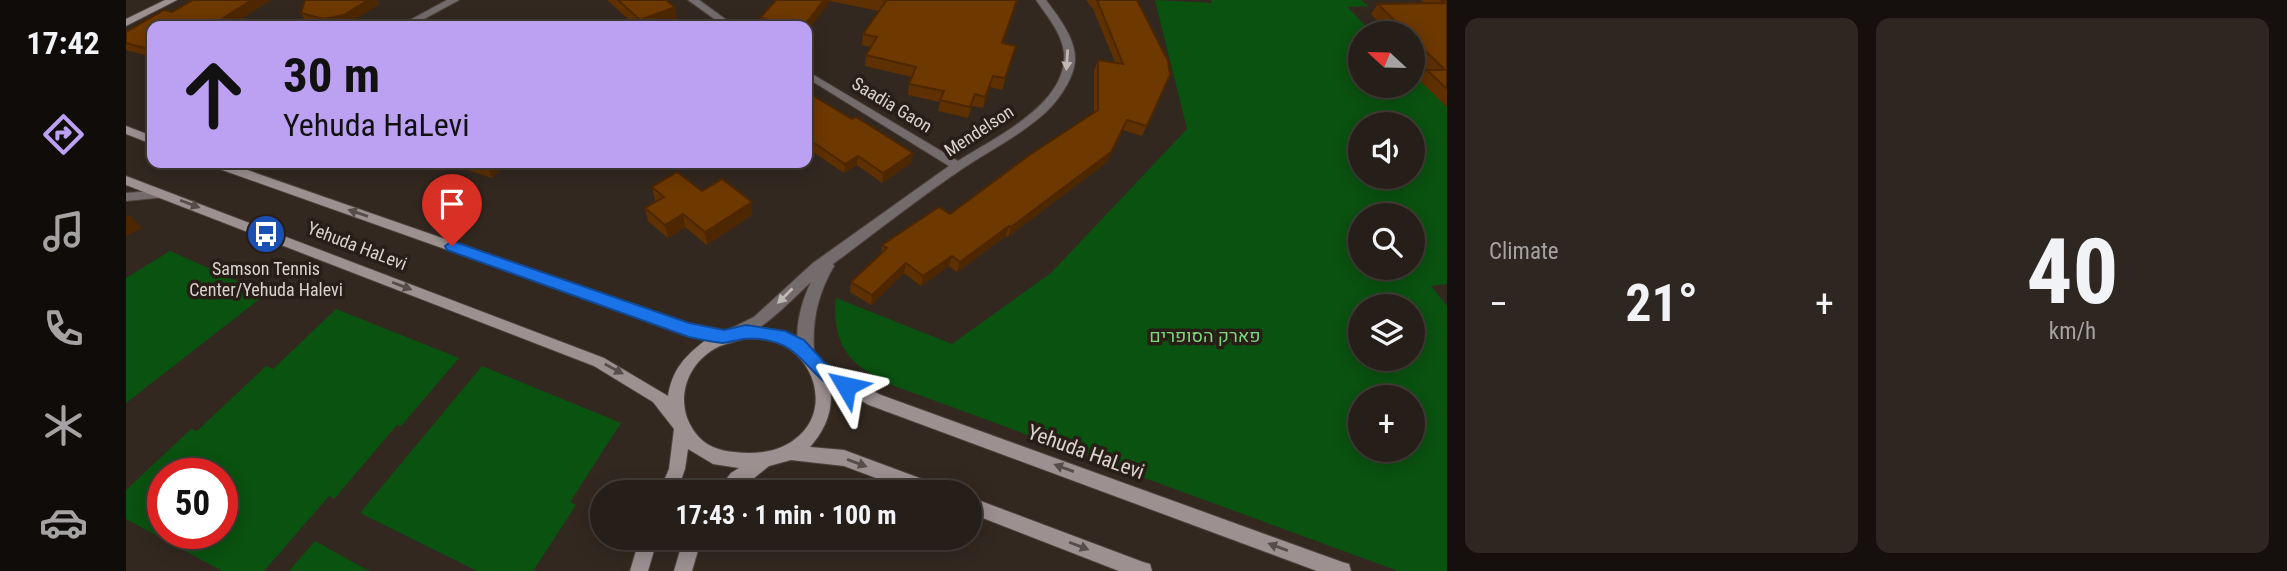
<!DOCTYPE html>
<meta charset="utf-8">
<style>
:root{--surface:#261e18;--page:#2e2721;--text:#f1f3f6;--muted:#a4a2a2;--line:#423c37;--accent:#bca0f2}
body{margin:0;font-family:"Roboto Condensed",Heebo,sans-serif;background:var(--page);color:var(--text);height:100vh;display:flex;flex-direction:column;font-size:26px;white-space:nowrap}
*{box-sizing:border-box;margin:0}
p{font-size:23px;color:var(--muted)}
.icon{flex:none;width:38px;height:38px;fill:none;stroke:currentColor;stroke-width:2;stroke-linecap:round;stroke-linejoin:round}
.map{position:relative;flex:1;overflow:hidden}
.sheet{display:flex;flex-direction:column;gap:18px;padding:18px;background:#15100d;width:840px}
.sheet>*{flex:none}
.banner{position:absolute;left:21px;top:21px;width:665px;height:147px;border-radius:14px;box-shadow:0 4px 18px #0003,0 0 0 2px var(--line);background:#bca0f2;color:#111;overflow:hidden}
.needle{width:46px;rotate:292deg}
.fabs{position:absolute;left:1222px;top:21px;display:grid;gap:14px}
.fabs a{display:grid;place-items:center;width:77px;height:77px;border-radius:50%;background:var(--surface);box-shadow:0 4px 18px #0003,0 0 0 2px var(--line);font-size:35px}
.speed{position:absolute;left:21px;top:458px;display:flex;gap:14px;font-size:35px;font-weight:700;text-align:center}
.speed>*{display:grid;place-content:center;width:91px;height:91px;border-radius:50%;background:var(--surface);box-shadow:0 4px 18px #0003,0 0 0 2px var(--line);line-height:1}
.speed .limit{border:10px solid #d22;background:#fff;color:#111}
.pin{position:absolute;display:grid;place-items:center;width:60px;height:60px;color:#fff;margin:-72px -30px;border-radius:50% 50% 50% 0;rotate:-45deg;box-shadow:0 0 7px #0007}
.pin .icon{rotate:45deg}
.me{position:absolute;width:77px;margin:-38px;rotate:306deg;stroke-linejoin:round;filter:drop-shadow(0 0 5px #0008)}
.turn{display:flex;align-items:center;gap:24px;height:147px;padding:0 21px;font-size:32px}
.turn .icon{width:91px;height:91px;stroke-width:2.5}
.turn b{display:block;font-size:49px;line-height:60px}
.big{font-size:52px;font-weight:700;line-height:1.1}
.sheet .card{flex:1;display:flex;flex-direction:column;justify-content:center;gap:10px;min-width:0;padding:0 24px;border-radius:14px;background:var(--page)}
.sheet .dial{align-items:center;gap:0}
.dial b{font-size:91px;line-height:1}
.heat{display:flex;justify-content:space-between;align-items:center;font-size:38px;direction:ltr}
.sheet .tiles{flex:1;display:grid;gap:18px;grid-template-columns:repeat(2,1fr)}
.trip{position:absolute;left:464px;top:480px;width:392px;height:70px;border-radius:35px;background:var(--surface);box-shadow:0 4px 18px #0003,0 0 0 2px var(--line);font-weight:700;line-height:70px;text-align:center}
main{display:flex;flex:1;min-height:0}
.tab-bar{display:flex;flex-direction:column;width:126px;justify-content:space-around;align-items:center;background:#0f0c0a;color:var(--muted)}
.tab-bar .icon{width:49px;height:49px}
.tab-bar .current{color:var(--accent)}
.tab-bar b{font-size:32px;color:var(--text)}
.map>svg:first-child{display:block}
.green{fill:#0a5210;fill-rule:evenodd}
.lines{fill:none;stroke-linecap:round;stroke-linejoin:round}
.street-casing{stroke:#4d433c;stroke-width:2}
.secondary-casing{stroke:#4d433c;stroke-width:2}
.street{fill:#736b6c;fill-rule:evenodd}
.secondary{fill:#9c9091;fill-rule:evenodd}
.wall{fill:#5f3001}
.shaded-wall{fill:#4d2701}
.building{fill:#6e3801;stroke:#4d2701;stroke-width:2}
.oneway{fill:#c0b8b5}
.oneway2{fill:#564c48}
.route{fill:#1a73e8;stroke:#114b97;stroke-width:2}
.labels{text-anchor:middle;stroke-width:7;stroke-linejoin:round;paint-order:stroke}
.street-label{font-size:18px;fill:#d9d2cd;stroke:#281e17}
.poi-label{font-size:18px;fill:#d9d2cd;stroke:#281e17}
.park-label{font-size:18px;fill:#7ed77d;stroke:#281e17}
.near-street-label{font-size:21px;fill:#d9d2cd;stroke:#281e17}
</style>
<main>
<nav class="tab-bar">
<b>17:42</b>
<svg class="icon current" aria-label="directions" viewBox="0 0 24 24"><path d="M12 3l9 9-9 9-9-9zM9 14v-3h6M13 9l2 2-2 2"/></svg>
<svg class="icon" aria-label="music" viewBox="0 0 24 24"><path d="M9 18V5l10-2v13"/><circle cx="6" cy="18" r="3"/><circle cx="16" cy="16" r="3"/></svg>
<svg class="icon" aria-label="phone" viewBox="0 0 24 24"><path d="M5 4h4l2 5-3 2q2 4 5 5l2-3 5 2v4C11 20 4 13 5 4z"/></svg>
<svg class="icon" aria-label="climate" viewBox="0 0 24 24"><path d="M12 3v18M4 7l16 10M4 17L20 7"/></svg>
<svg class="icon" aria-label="car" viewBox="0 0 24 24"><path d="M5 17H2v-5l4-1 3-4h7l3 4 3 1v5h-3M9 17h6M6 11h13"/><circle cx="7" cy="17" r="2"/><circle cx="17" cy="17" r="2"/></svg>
</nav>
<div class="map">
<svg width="1321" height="571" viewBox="0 0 1321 571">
<rect width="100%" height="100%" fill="#322820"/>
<g class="green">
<path d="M1029 0 1086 3 1085 0H1235L1242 6 1221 7 1247 33H1234V86H1286V72L1321 107V284L1305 286 1321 306V571H1272L774 388C729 370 705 350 710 298L826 344 925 273 1061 129ZM1234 124H1286V177H1234ZM1234 215H1286V268H1234ZM1234 306H1286V359H1234ZM1234 397H1286V450H1234Z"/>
<polygon points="44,251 140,294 0,403 0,278"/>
<path d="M210 309 333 358 275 426 271 425 208 499 203 496 138 571H96L0 519V490L65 429 71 431 140 366 147 369ZM96 474V534H37V474Z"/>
<polygon points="356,366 495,423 444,502 450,505 407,571 351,571 234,513"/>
<polygon points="189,541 243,571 163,571"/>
</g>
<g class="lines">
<defs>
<g id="street">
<polygon points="321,0 333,0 285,26 273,26"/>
<polygon points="562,0 573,0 609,26 598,26"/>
<path d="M910 0H920C933 18 954 43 948 67 945 82 931 102 920 112 895 135 864 150 836 169 792 199 750 232 707 264L708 266C692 294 686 319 688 352L685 356 680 358 675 356C666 335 675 302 685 282 669 296 626 344 604 337L602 333 604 329 628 317 687 263 823 166 681 78V71L832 161C868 138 942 104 938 53 936 33 921 16 910 0Z"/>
<polygon points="36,190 42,194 40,197 0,201 0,193"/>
</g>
<g id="secondary">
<polygon points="39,0 51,0 0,26 0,19"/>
<polygon points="0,126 26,136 26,144 0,134"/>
<path d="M83 163H101L563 324 602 332 620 326 659 333 684 347 695 362 726 381 755 395 1216 562 1223 564 1225 571H1191L743 405 703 383C709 407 700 429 684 447L718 450 815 486 818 492H787L718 466 665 460 643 466 611 492H590L605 473 613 468 587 464 562 449 559 469 551 492H533L543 469 548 429 527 402 468 366 0 185V176L478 358 542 396C546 369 560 355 581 339L558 334 85 166ZM620 338C630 339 643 339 652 343 688 357 704 407 674 435 656 452 631 455 608 452 594 451 580 446 571 435 546 405 559 362 594 346 602 343 612 341 620 338Z"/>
<polygon points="844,497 1017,562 1024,564 1026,571 993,571 844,513"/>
<polygon points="514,537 532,537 522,571 504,571"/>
<polygon points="558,537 576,537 566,571 548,571"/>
</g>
</defs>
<use href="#street" class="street-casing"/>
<use href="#secondary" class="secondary-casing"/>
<use href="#street" class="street"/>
<use href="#secondary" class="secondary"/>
</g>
<g class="wall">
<polygon points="67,0 145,0 104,26 26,26 26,57 0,50 0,32 46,12"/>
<polygon points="179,0 251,0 253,4 222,24 210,26 195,26 180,22 175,13"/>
<polygon points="481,0 540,0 549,7 551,19 532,26 510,26"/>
<polygon points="650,0 892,0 877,43 890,46 876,90 864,87 857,108 846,106 842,118 812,111 814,102 782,95 783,84 786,77 739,66 740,55 745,47 736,45 737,34 753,11 704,1 681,26 635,26 634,18"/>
<polygon points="960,0 1011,0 1044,75 1016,136 997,130 981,162 882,237 880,236 831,272 823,266 795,286 778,273 745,305 724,292 725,282 755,254 756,245 824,214 968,113 968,70 972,60 989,62 967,9"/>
<polygon points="1295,0 1321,0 1321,107 1293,80 1301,70 1286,55 1286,33 1264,33 1245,14 1252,4 1299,3"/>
<polygon points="681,92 726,119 787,153 785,163 756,183 731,165 718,173 681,148"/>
<polygon points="321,163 382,163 366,178"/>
<polygon points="433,163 452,163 449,167"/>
<polygon points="526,187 576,191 626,215 581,245 559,227 542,238 522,221 519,208 530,202 529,200"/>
</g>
<g class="shaded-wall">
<polygon points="126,0 145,0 104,26 84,26"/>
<polygon points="242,0 251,0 253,4 222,24 210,26 201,26 197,19"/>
<polygon points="698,0 704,0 704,1 681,33 681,26 678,26"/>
<polygon points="891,0 890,5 873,54 876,43"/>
<polygon points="549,7 551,19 532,26 515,26 514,20"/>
<polygon points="867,76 864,87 857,108 859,97"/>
<polygon points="1001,120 981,162 882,237 885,227"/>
<polygon points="787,153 785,163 756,183 757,173"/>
<polygon points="732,156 731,165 718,173 719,164"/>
<polygon points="360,163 382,163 366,178"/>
<polygon points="626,202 626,215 581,245 579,232"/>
<polygon points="557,214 559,227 542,238 539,225"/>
<polygon points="4,215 16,228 0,236 0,217"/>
<polygon points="883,226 880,236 831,272 834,262"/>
<polygon points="826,256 823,266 795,286 797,276"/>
<polygon points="780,263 778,273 745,305 746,295"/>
</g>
<g class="building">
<polygon points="67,0 126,0 84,26 26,26 26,50 0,43 0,32 38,10 46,12"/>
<polygon points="179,0 242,0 218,15 197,19 175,13"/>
<polygon points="492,0 540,0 549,7 514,20"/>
<polygon points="650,0 698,0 678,26 669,26 634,18"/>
<polygon points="757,0 891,0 876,43 890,46 879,78 867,76 859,97 849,94 844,107 814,100 818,91 783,84 790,67 740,55 751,37 737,34 760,1"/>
<polygon points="971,0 1011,0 1042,61 1044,75 1021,126 1001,120 985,152 885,227 883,226 834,262 826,256 797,276 780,263 746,295 725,282 761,248 756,245 813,207 824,214 902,156 972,110 972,60 997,64"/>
<polygon points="1315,0 1321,0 1321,89 1301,70 1319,70 1286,38 1286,33 1281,33 1252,4 1319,3"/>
<polygon points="569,21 576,26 557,26"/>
<polygon points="681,92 726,119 730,117 787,153 757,173 732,156 719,164 681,138"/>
<polygon points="551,172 576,191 596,179 626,202 579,232 557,214 539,225 519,208 538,197 526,187"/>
</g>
<defs><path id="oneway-solid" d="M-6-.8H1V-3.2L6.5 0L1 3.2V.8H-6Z" transform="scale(1.75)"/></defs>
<g class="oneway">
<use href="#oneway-solid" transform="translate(941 60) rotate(94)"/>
<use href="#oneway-solid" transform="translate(659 296) rotate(135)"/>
</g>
<g class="oneway2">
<use href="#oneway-solid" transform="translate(64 204) rotate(21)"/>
<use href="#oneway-solid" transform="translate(232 213) rotate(-161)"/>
<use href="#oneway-solid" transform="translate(276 286) rotate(21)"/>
<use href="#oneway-solid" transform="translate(488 369) rotate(28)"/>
<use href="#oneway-solid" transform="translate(731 463) rotate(20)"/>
<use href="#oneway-solid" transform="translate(938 468) rotate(-160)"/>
<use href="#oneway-solid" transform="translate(953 546) rotate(21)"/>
<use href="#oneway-solid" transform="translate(1152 547) rotate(-160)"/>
</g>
<path class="route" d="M326 241 563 323 598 330 620 325 659 331 678 340 699 363 726 381 728 386 726 391C704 399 681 360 665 350 653 341 632 337 617 339 610 340 603 343 596 343 585 342 573 339 563 337L321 250 319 246Z"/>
<defs>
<symbol id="bus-disc" viewBox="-11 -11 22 22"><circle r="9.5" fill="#1a4fb4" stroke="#281e17"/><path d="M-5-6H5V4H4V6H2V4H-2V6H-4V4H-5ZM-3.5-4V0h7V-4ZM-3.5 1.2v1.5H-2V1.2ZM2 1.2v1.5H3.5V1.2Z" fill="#fff"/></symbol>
</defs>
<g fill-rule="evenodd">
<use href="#bus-disc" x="118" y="212" width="44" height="44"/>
</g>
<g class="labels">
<g class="street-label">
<text transform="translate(766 105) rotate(31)" y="6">Saadia Gaon</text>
<text transform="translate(853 131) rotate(-33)" y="6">Mendelson</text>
<text transform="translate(231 246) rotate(21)" y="6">Yehuda HaLevi</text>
</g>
<g class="poi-label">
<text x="140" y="275">Samson Tennis<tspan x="140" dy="21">Center/Yehuda Halevi</tspan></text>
</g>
<g class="park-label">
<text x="1079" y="342">פארק הסופרים</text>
</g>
<g class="near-street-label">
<text transform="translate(960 452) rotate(20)" y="7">Yehuda HaLevi</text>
</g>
</g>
</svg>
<div class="fabs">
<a><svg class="needle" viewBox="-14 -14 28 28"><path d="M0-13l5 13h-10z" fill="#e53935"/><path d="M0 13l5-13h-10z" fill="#a4a2a2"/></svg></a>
<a><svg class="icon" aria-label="sound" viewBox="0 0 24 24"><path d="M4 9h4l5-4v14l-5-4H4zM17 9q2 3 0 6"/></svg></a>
<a><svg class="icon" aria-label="search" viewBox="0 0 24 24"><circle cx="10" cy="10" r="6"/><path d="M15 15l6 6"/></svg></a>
<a><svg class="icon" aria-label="layers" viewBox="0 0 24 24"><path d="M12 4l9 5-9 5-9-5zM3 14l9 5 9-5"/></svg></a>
<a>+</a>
</div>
<div class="speed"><div class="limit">50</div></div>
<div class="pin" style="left:326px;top:246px;background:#d93025"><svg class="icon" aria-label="arrive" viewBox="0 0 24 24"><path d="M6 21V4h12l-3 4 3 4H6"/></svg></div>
<svg class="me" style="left:720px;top:386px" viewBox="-20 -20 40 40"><path d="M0-17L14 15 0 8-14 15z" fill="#1a73e8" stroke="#fff" stroke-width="4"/></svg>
<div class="trip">17:43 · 1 min · 100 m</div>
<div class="banner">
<div class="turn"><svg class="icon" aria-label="ahead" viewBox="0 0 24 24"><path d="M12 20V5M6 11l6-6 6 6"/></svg><div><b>30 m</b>Yehuda HaLevi</div></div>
</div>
</div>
<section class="sheet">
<div class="tiles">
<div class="card"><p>Climate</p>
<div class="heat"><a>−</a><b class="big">21°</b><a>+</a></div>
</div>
<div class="card dial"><b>40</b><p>km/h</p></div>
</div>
</section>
</main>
